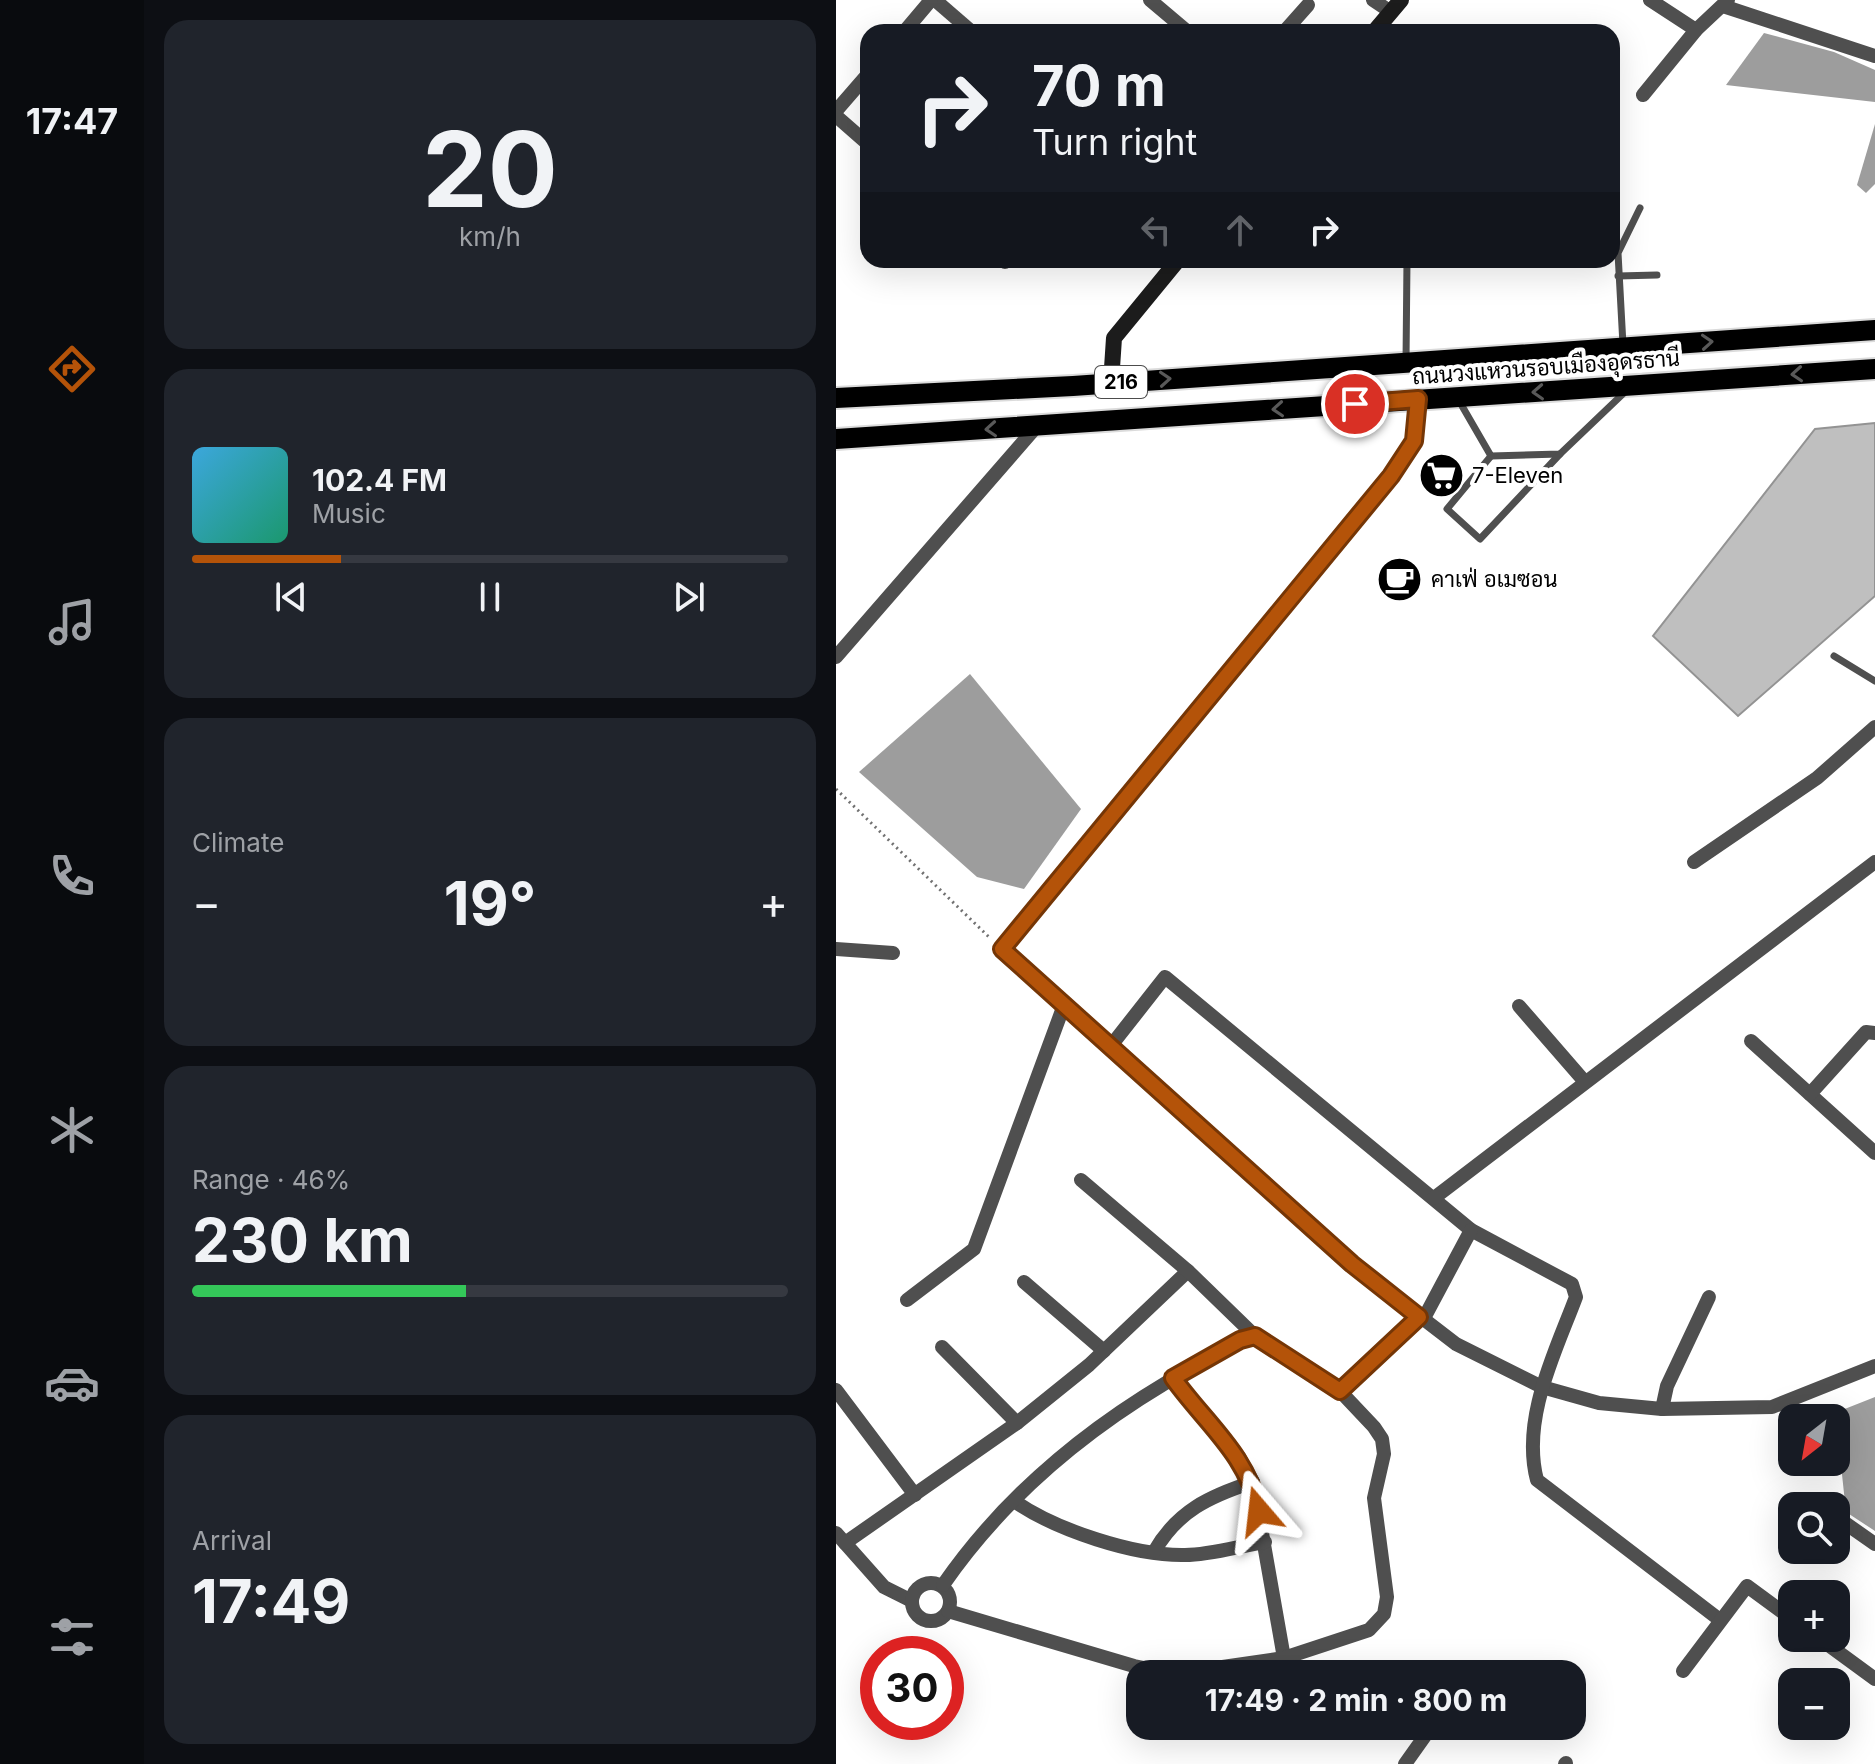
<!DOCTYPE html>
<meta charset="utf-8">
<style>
:root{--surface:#171b24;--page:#20242c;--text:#f1f3f6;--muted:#9ea1a6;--line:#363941;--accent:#b45309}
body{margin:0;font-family:Inter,Sarabun,sans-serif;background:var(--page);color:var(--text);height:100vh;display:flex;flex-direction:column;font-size:30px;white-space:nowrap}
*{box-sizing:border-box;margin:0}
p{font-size:26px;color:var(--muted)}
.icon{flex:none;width:44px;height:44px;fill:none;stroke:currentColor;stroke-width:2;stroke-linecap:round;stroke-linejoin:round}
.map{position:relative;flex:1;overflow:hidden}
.side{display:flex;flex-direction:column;gap:20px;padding:20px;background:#0d0f14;width:692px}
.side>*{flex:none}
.hud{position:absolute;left:24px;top:24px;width:760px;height:244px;border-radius:24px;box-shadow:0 8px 32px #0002;background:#171b24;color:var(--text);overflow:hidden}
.needle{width:52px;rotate:211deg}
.fabs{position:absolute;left:942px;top:1404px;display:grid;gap:16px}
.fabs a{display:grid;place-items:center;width:72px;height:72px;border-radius:16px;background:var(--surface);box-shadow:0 8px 32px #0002;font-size:40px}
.speed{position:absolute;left:24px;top:1636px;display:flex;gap:16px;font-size:40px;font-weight:700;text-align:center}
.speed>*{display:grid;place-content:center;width:104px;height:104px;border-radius:50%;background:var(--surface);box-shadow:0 8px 32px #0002;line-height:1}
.speed .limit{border:12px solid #d22;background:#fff;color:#111}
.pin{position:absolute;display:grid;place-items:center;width:68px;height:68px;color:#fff;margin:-34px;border:4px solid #fff;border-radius:50%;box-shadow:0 2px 8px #0007}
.me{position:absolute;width:88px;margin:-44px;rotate:343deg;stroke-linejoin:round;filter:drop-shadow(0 0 6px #0008)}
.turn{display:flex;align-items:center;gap:28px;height:168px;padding:0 40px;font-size:36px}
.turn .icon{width:104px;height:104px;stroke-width:2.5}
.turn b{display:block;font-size:56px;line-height:68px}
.lanes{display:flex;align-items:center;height:76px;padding:0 40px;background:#0003;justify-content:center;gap:40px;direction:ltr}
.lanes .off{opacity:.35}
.big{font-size:60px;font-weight:700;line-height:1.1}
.side .widget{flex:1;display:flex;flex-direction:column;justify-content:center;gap:12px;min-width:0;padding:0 28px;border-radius:24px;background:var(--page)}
.side .dial{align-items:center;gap:0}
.dial b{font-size:104px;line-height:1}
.song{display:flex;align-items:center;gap:24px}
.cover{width:96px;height:96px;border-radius:12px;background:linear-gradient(135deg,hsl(200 70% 55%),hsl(160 70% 35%))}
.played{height:8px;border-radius:4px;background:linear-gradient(90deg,var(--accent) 25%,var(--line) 25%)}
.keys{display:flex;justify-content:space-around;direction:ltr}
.heat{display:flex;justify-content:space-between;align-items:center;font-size:44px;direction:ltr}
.charge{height:12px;border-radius:6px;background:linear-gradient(90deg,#34c759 46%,var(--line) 0)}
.trip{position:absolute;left:290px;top:1660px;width:460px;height:80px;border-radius:24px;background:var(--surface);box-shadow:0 8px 32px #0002;font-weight:700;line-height:80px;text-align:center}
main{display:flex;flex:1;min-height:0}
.menu{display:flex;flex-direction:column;width:144px;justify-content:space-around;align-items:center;background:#090b0e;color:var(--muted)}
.menu .icon{width:56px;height:56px}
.menu .selected{color:var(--accent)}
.menu b{font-size:36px;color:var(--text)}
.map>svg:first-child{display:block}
.water{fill:#9d9d9d}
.building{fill:#bfbfbf;stroke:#939393;stroke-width:2}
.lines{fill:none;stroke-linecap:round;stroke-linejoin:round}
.primary-casing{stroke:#dbdbdb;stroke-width:24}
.path{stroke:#717171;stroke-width:3;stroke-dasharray:2 4;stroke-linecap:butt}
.lane{stroke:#4f4f4f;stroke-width:7}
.street{stroke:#4f4f4f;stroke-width:14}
.secondary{stroke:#1c1c1c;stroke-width:16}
.primary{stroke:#000;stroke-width:20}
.oneway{stroke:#595959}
.route-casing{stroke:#753606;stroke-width:20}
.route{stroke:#b45309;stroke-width:14}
.labels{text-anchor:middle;stroke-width:8;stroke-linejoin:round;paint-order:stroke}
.shield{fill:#fff;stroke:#4c4c4c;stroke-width:2}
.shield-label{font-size:20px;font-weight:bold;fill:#000}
.street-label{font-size:22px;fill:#000;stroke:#fff}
.poi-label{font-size:22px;fill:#000;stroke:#fff;text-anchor:start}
</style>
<main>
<nav class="menu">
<b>17:47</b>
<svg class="icon selected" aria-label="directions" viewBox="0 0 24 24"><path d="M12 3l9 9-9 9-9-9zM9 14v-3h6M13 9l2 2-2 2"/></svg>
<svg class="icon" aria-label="music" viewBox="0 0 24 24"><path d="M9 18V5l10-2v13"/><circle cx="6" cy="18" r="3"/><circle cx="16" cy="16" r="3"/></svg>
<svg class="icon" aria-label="phone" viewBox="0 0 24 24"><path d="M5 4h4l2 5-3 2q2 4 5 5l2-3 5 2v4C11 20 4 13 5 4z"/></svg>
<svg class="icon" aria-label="climate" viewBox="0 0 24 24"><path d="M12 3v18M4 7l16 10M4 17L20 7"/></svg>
<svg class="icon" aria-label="car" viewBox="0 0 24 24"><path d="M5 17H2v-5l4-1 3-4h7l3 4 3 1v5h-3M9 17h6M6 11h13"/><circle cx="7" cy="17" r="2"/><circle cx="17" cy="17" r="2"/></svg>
<svg class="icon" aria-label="filters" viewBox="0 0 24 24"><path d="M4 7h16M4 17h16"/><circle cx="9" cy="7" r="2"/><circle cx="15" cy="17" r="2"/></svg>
</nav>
<section class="side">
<div class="widget dial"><b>20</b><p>km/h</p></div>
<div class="widget">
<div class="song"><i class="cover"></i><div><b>102.4 FM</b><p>Music</p></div></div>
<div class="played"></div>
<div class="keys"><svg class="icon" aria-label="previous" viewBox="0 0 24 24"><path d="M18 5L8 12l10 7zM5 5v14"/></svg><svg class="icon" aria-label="pause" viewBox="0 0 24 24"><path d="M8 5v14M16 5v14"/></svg><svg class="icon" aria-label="next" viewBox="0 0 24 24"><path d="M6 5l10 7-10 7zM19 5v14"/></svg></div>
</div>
<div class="widget"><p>Climate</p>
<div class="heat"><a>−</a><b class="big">19°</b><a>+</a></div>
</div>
<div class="widget"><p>Range · 46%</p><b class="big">230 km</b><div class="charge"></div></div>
<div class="widget"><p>Arrival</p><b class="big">17:49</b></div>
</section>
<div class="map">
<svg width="1039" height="1764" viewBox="0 0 1039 1764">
<rect width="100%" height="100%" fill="#fff"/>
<g class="water">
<polygon points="928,33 998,52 1039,70 1039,102 890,85"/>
<polygon points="1039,124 1039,184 1030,193 1021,185"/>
<polygon points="134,674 245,809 188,889 141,877 23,772"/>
<polygon points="1039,1397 1039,1531 1010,1512 1000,1418 996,1414"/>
</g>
<polygon class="building" points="1039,423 1039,596 902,716 817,636 979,429"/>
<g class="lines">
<defs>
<g id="primary">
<polyline points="0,398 237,386 1039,330"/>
<polyline points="0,439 1039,369"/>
</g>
</defs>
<use href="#primary" class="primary-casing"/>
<polyline class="path" points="0,789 155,939"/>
<g class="lane">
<polyline points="782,276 821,275"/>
<polyline points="787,345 782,253 804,208"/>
<polyline points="570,361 571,260"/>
<polyline points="622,399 655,456 724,454 791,390"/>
<polyline points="655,456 611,509 644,539 724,454"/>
<polyline points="998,656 1039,681"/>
</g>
<g class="street">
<polyline points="99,0 136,32"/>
<polyline points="314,0 352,32"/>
<polyline points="537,0 555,12"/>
<polyline points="814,0 860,30"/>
<polyline points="887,6 1039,56"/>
<polyline points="68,32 95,0"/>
<polyline points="448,32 472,5"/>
<polyline points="807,95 860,30 892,0"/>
<polyline points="0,111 32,74"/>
<polyline points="0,116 32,144"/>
<polyline points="167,260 169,262"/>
<polyline points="582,399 578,441 555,476 166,949 516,1264 620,1344 706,1387 763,1403 826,1409 936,1407 1039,1366"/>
<polyline points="0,657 201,426"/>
<polyline points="858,862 981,778 1039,727"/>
<polyline points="0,949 57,953"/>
<polyline points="683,1006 749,1082"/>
<polyline points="915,1041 1039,1153"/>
<path d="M274 1047 329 977 635 1230 736 1284 740 1297C719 1353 685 1419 701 1480L884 1620"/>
<polyline points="974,1094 1030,1032 1039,1033"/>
<polyline points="598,1198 1039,862"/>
<polyline points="188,1282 268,1351"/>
<polyline points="71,1300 138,1249 228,1005"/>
<polyline points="587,1320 635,1230"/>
<polyline points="106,1347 181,1423"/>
<polyline points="337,1378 403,1457 417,1482 448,1658"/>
<polyline points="0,1390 79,1495"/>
<polyline points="504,1391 583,1317"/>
<polyline points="826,1409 831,1386 873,1297"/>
<path d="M178 1501C220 1530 298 1556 349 1555 375 1555 403 1546 429 1542"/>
<polyline points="1009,1523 1039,1544"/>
<polyline points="0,1533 48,1587 76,1601"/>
<polyline points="9,1543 181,1423 253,1365 352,1271"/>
<path d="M318 1552C341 1511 374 1496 417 1482"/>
<circle cx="95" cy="1602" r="19"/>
<path d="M107 1585C170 1494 257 1423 354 1369 375 1357 395 1343 419 1336"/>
<polyline points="112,1611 298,1666 338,1674 448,1658 533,1630 548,1614 551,1597 538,1498 548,1454 546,1439 538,1427 504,1391 419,1336 352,1271 245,1180"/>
<polyline points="983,1638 1039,1679"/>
<polyline points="847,1671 911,1586 956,1619"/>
<polyline points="569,1764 596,1726"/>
<polyline points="729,1764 730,1763"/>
</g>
<g class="secondary">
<polyline points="538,32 565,0"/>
<polyline points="275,383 278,338 342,260"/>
</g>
<use href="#primary" class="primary"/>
</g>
<defs><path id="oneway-chevron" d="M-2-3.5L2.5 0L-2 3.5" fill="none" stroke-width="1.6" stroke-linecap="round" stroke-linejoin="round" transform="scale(2)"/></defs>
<g class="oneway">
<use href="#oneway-chevron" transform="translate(871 342) rotate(-4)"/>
<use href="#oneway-chevron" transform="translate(961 374) rotate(176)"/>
<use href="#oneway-chevron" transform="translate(329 379) rotate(-4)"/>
<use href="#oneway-chevron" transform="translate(702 392) rotate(177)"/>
<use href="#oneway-chevron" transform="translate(442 409) rotate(176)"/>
<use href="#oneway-chevron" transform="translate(155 429) rotate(176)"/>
</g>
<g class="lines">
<defs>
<path id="route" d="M423 1511C411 1454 370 1424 337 1378L404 1340 419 1336 504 1391 583 1317 516 1264 166 949 555 476 578 441 582 399 519 404"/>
</defs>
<use href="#route" class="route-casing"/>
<use href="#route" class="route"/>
</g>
<defs>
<symbol id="supermarket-disc" viewBox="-11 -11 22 22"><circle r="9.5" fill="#000" stroke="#fff"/><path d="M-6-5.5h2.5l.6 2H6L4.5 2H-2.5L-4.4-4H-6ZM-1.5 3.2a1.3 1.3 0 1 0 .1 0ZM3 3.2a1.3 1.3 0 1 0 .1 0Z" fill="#fff"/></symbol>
<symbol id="cafe-disc" viewBox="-11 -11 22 22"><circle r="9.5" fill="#000" stroke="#fff"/><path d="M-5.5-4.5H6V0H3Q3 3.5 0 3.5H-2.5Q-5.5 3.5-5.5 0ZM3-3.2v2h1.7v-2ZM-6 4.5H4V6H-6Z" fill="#fff"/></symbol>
</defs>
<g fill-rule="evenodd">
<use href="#supermarket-disc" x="580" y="450" width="51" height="51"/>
<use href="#cafe-disc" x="538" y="554" width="51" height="51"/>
</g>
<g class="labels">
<rect class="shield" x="259" y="366" width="52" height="32" rx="6"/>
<g class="shield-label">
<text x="285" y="389">216</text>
</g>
<g class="street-label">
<text transform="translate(710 367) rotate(-4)" y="8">ถนนวงแหวนรอบเมืองอุดรธานี</text>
</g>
<g class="poi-label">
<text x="636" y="483">7-Eleven</text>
<text x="595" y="587">คาเฟ่ อเมซอน</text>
</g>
</g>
</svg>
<div class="fabs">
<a><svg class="needle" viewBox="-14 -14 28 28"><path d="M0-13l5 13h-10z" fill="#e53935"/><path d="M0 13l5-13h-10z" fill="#9ea1a6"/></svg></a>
<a><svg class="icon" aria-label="search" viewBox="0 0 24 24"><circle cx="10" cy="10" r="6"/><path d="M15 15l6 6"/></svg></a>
<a>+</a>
<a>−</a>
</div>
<div class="speed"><div class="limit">30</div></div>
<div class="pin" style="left:519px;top:404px;background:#d93025"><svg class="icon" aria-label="arrive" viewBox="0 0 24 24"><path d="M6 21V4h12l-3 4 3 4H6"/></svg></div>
<svg class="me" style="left:423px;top:1511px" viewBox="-20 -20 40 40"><path d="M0-17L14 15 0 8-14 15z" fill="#b45309" stroke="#fff" stroke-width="4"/></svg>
<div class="trip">17:49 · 2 min · 800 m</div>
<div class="hud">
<div class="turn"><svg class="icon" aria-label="right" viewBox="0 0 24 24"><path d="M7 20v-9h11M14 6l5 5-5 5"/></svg><div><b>70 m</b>Turn right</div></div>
<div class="lanes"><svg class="icon off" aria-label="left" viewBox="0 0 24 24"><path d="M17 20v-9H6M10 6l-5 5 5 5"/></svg><svg class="icon off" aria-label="ahead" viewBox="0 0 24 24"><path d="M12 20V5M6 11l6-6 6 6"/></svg><svg class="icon" aria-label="right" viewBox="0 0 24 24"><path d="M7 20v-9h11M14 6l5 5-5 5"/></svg></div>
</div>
</div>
</main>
